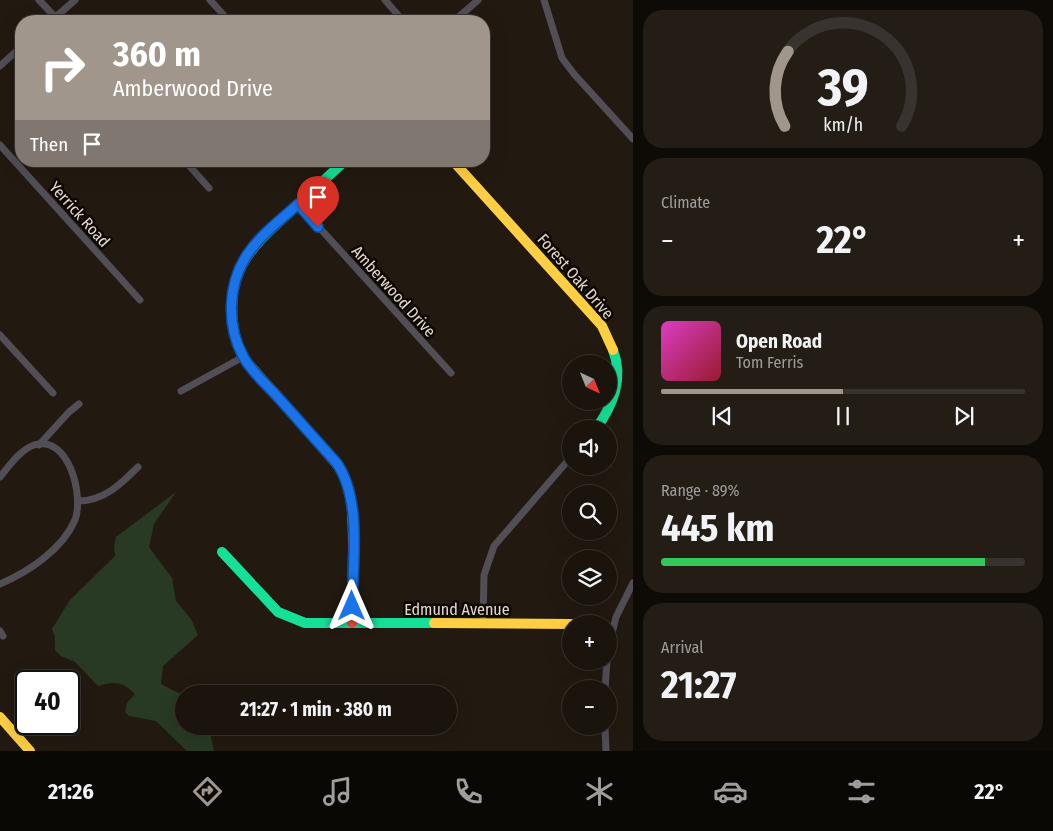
<!DOCTYPE html>
<meta charset="utf-8">
<style>
:root{--surface:#1a140d;--page:#231d16;--text:#f1f3f6;--muted:#9f9e9d;--line:#38332e;--accent:#a0968c}
body{margin:0;font-family:"Fira Sans Condensed",sans-serif;background:var(--page);color:var(--text);height:100vh;display:flex;flex-direction:column;font-size:19px;white-space:nowrap}
*{box-sizing:border-box;margin:0}
p{font-size:16px;color:var(--muted)}
.icon{flex:none;width:28px;height:28px;fill:none;stroke:currentColor;stroke-width:2;stroke-linecap:round;stroke-linejoin:round}
.map{position:relative;flex:1;overflow:hidden}
.side{display:flex;flex-direction:column;gap:10px;padding:10px;background:#0e0b07;width:420px}
.side>*{flex:none}
.hud{position:absolute;left:15px;top:15px;width:475px;height:152px;border-radius:20px;box-shadow:0 5px 20px #0002,0 0 0 1px var(--line);background:#a0968c;color:#fff;overflow:hidden}
.needle{width:32px;rotate:137deg}
.buttons{position:absolute;left:562px;top:355px;display:grid;gap:10px}
.buttons a{display:grid;place-items:center;width:55px;height:55px;border-radius:50%;background:var(--surface);box-shadow:0 5px 20px #0002,0 0 0 1px var(--line);font-size:25px}
.speed{position:absolute;left:15px;top:670px;display:flex;gap:10px;font-size:25px;font-weight:700;text-align:center}
.speed>*{display:grid;place-content:center;width:65px;height:65px;border-radius:50%;background:var(--surface);box-shadow:0 5px 20px #0002,0 0 0 1px var(--line);line-height:1}
.speed .limit{border:2px solid #111;border-radius:8px;background:#fff;color:#111}
.pin{position:absolute;display:grid;place-items:center;width:42px;height:42px;color:#fff;margin:-51px -21px;border-radius:50% 50% 50% 0;rotate:-45deg;box-shadow:0 0 5px #0007}
.pin .icon{rotate:45deg}
.me{position:absolute;width:55px;margin:-28px;rotate:0deg;stroke-linejoin:round;filter:drop-shadow(0 0 4px #0008)}
.turn{display:flex;align-items:center;gap:18px;height:105px;padding:0 15px;font-size:22px}
.turn .icon{width:65px;height:65px;stroke-width:2.5}
.turn b{display:block;font-size:35px;line-height:42px}
.then{display:flex;align-items:center;height:48px;padding:0 15px;background:#0003;gap:10px;font-size:19px}
.big{font-size:38px;font-weight:700;line-height:1.1}
.side .card{flex:1;display:flex;flex-direction:column;justify-content:center;gap:8px;min-width:0;padding:0 18px;border-radius:20px;background:var(--page)}
.side .dial{align-items:center;gap:0}
.dial svg{height:130px;overflow:visible;fill:none;stroke:var(--line);stroke-width:7;stroke-linecap:round;text-anchor:middle}
.dial text{fill:var(--text);stroke:none}
.song{display:flex;align-items:center;gap:15px}
.cover{width:60px;height:60px;border-radius:8px;background:linear-gradient(135deg,hsl(310 70% 55%),hsl(350 70% 35%))}
.played{height:5px;border-radius:2px;background:linear-gradient(90deg,var(--accent) 50%,var(--line) 50%)}
.keys{display:flex;justify-content:space-around;direction:ltr}
.heat{display:flex;justify-content:space-between;align-items:center;font-size:28px;direction:ltr}
.charge{height:8px;border-radius:4px;background:linear-gradient(90deg,#34c759 89%,var(--line) 0)}
.trip{position:absolute;left:175px;top:685px;width:282px;height:50px;border-radius:25px;background:var(--surface);box-shadow:0 5px 20px #0002,0 0 0 1px var(--line);font-weight:700;line-height:50px;text-align:center}
.menu{display:flex;height:80px;justify-content:space-around;align-items:center;background:#0a0805;color:var(--muted)}
.menu .icon{width:35px;height:35px}
.menu .current{color:var(--accent)}
.menu b{font-size:22px;color:var(--text)}
main{display:flex;flex:1;min-height:0}
.map>svg:first-child{display:block}
.green{fill:#283a23}
.lines{fill:none;stroke-linecap:round;stroke-linejoin:round}
.street{stroke:#514e56;stroke-width:7}
.fast{stroke:#16e098;stroke-width:10}
.slow{stroke:#ffcf43;stroke-width:10}
.jam{stroke:#f24e42;stroke-width:10}
.route-casing{stroke:#114b97;stroke-width:12}
.route{stroke:#1a73e8;stroke-width:9}
.labels{text-anchor:middle;stroke-width:5;stroke-linejoin:round;paint-order:stroke}
.street-label{font-size:16px;fill:#e4d9cf;stroke:#0d0702}
</style>
<main>
<div class="map">
<svg width="633" height="751" viewBox="0 0 633 751">
<rect width="100%" height="100%" fill="#221a11"/>
<path class="green" d="M176 492 154 524 149 547 172 578 176 601 191 619 198 635 163 666 161 684 184 696V726H206L210 732 214 751H187L156 721 129 716 125 712 127 703 135 694C122 681 115 681 98 686L75 662 61 656 55 650V637L52 629 70 600 115 556 114 546 116 537Z"/>
<g class="lines">
<g class="street">
<polyline points="39,0 59,21"/>
<polyline points="210,0 229,21"/>
<polyline points="385,0 398,15"/>
<polyline points="544,0 562,58 574,74 633,139"/>
<polyline points="51,21 75,0"/>
<polyline points="454,21 478,0"/>
<polyline points="0,66 21,47"/>
<polyline points="0,145 140,300"/>
<polyline points="185,161 209,188"/>
<polyline points="298,204 451,373"/>
<polyline points="0,335 53,393"/>
<polyline points="181,391 243,357"/>
<polyline points="39,445 69,412 79,404"/>
<path d="M0 477C9 466 20 450 34 445 69 434 84 496 75 520 62 550 28 572 0 584"/>
<path d="M78 501C104 501 121 484 138 467"/>
<polyline points="483,623 484,575 494,546 571,457"/>
<polyline points="0,631 3,636"/>
<polyline points="609,646 616,617 633,583"/>
<polyline points="605,689 607,661"/>
<polyline points="605,726 606,751"/>
</g>
<g class="fast">
<path d="M246 361C238 352 234 334 233 322 227 268 253 246 289 213 308 195 326 178 345 161"/>
<path d="M596 429C613 405 624 379 613 350"/>
<polyline points="222,552 278,612 305,623 434,623"/>
</g>
<g class="slow">
<polyline points="453,161 602,326 613,350"/>
<path d="M246 361 340 468C353 493 353 517 353 544"/>
<polyline points="434,623 571,624"/>
<polyline points="0,717 30,751"/>
</g>
<polyline class="jam" points="352,623 353,544"/>
</g>
<g class="lines">
<defs>
<path id="route" d="M318 227 298 204C281 220 260 235 247 255 228 284 226 325 243 356 250 370 264 382 275 394 295 416 315 439 336 462 362 498 353 562 352 606"/>
</defs>
<use href="#route" class="route-casing"/>
<use href="#route" class="route"/>
</g>
<g class="labels">
<g class="street-label">
<text transform="translate(80 214) rotate(48)" y="6">Yerrick Road</text>
<text transform="translate(576 276) rotate(49)" y="6">Forest Oak Drive</text>
<text transform="translate(394 291) rotate(48)" y="6">Amberwood Drive</text>
<text x="457" y="615">Edmund Avenue</text>
</g>
</g>
</svg>
<div class="buttons">
<a><svg class="needle" viewBox="-14 -14 28 28"><path d="M0-13l5 13h-10z" fill="#e53935"/><path d="M0 13l5-13h-10z" fill="#9f9e9d"/></svg></a>
<a><svg class="icon" aria-label="sound" viewBox="0 0 24 24"><path d="M4 9h4l5-4v14l-5-4H4zM17 9q2 3 0 6"/></svg></a>
<a><svg class="icon" aria-label="search" viewBox="0 0 24 24"><circle cx="10" cy="10" r="6"/><path d="M15 15l6 6"/></svg></a>
<a><svg class="icon" aria-label="layers" viewBox="0 0 24 24"><path d="M12 4l9 5-9 5-9-5zM3 14l9 5 9-5"/></svg></a>
<a>+</a>
<a>−</a>
</div>
<div class="speed"><div class="limit">40</div></div>
<div class="pin" style="left:318px;top:227px;background:#d93025"><svg class="icon" aria-label="arrive" viewBox="0 0 24 24"><path d="M6 21V4h12l-3 4 3 4H6"/></svg></div>
<svg class="me" style="left:352px;top:606px" viewBox="-20 -20 40 40"><path d="M0-17L14 15 0 8-14 15z" fill="#1a73e8" stroke="#fff" stroke-width="4"/></svg>
<div class="trip">21:27 · 1 min · 380 m</div>
<div class="hud">
<div class="turn"><svg class="icon" aria-label="right" viewBox="0 0 24 24"><path d="M7 20v-9h11M14 6l5 5-5 5"/></svg><div><b>360 m</b>Amberwood Drive</div></div>
<div class="then">Then<svg class="icon" aria-label="arrive" viewBox="0 0 24 24"><path d="M6 21V4h12l-3 4 3 4H6"/></svg></div>
</div>
</div>
<section class="side">
<div class="card dial"><svg viewBox="0 0 100 80">
<path d="M14 69A42 42 0 1 1 86 69"/>
<path d="M14 69A42 42 0 0 1 16 23" stroke="#a0968c"/>
<text x="50" y="56" font-size="32" font-weight="700">39</text>
<text x="50" y="72" font-size="11">km/h</text>
</svg></div>
<div class="card"><p>Climate</p>
<div class="heat"><a>−</a><b class="big">22°</b><a>+</a></div>
</div>
<div class="card">
<div class="song"><i class="cover"></i><div><b>Open Road</b><p>Tom Ferris</p></div></div>
<div class="played"></div>
<div class="keys"><svg class="icon" aria-label="previous" viewBox="0 0 24 24"><path d="M18 5L8 12l10 7zM5 5v14"/></svg><svg class="icon" aria-label="pause" viewBox="0 0 24 24"><path d="M8 5v14M16 5v14"/></svg><svg class="icon" aria-label="next" viewBox="0 0 24 24"><path d="M6 5l10 7-10 7zM19 5v14"/></svg></div>
</div>
<div class="card"><p>Range · 89%</p><b class="big">445 km</b><div class="charge"></div></div>
<div class="card"><p>Arrival</p><b class="big">21:27</b></div>
</section>
</main>
<nav class="menu">
<b>21:26</b>
<svg class="icon current" aria-label="directions" viewBox="0 0 24 24"><path d="M12 3l9 9-9 9-9-9zM9 14v-3h6M13 9l2 2-2 2"/></svg>
<svg class="icon" aria-label="music" viewBox="0 0 24 24"><path d="M9 18V5l10-2v13"/><circle cx="6" cy="18" r="3"/><circle cx="16" cy="16" r="3"/></svg>
<svg class="icon" aria-label="phone" viewBox="0 0 24 24"><path d="M5 4h4l2 5-3 2q2 4 5 5l2-3 5 2v4C11 20 4 13 5 4z"/></svg>
<svg class="icon" aria-label="climate" viewBox="0 0 24 24"><path d="M12 3v18M4 7l16 10M4 17L20 7"/></svg>
<svg class="icon" aria-label="car" viewBox="0 0 24 24"><path d="M5 17H2v-5l4-1 3-4h7l3 4 3 1v5h-3M9 17h6M6 11h13"/><circle cx="7" cy="17" r="2"/><circle cx="17" cy="17" r="2"/></svg>
<svg class="icon" aria-label="filters" viewBox="0 0 24 24"><path d="M4 7h16M4 17h16"/><circle cx="9" cy="7" r="2"/><circle cx="15" cy="17" r="2"/></svg>
<b>22°</b>
</nav>
